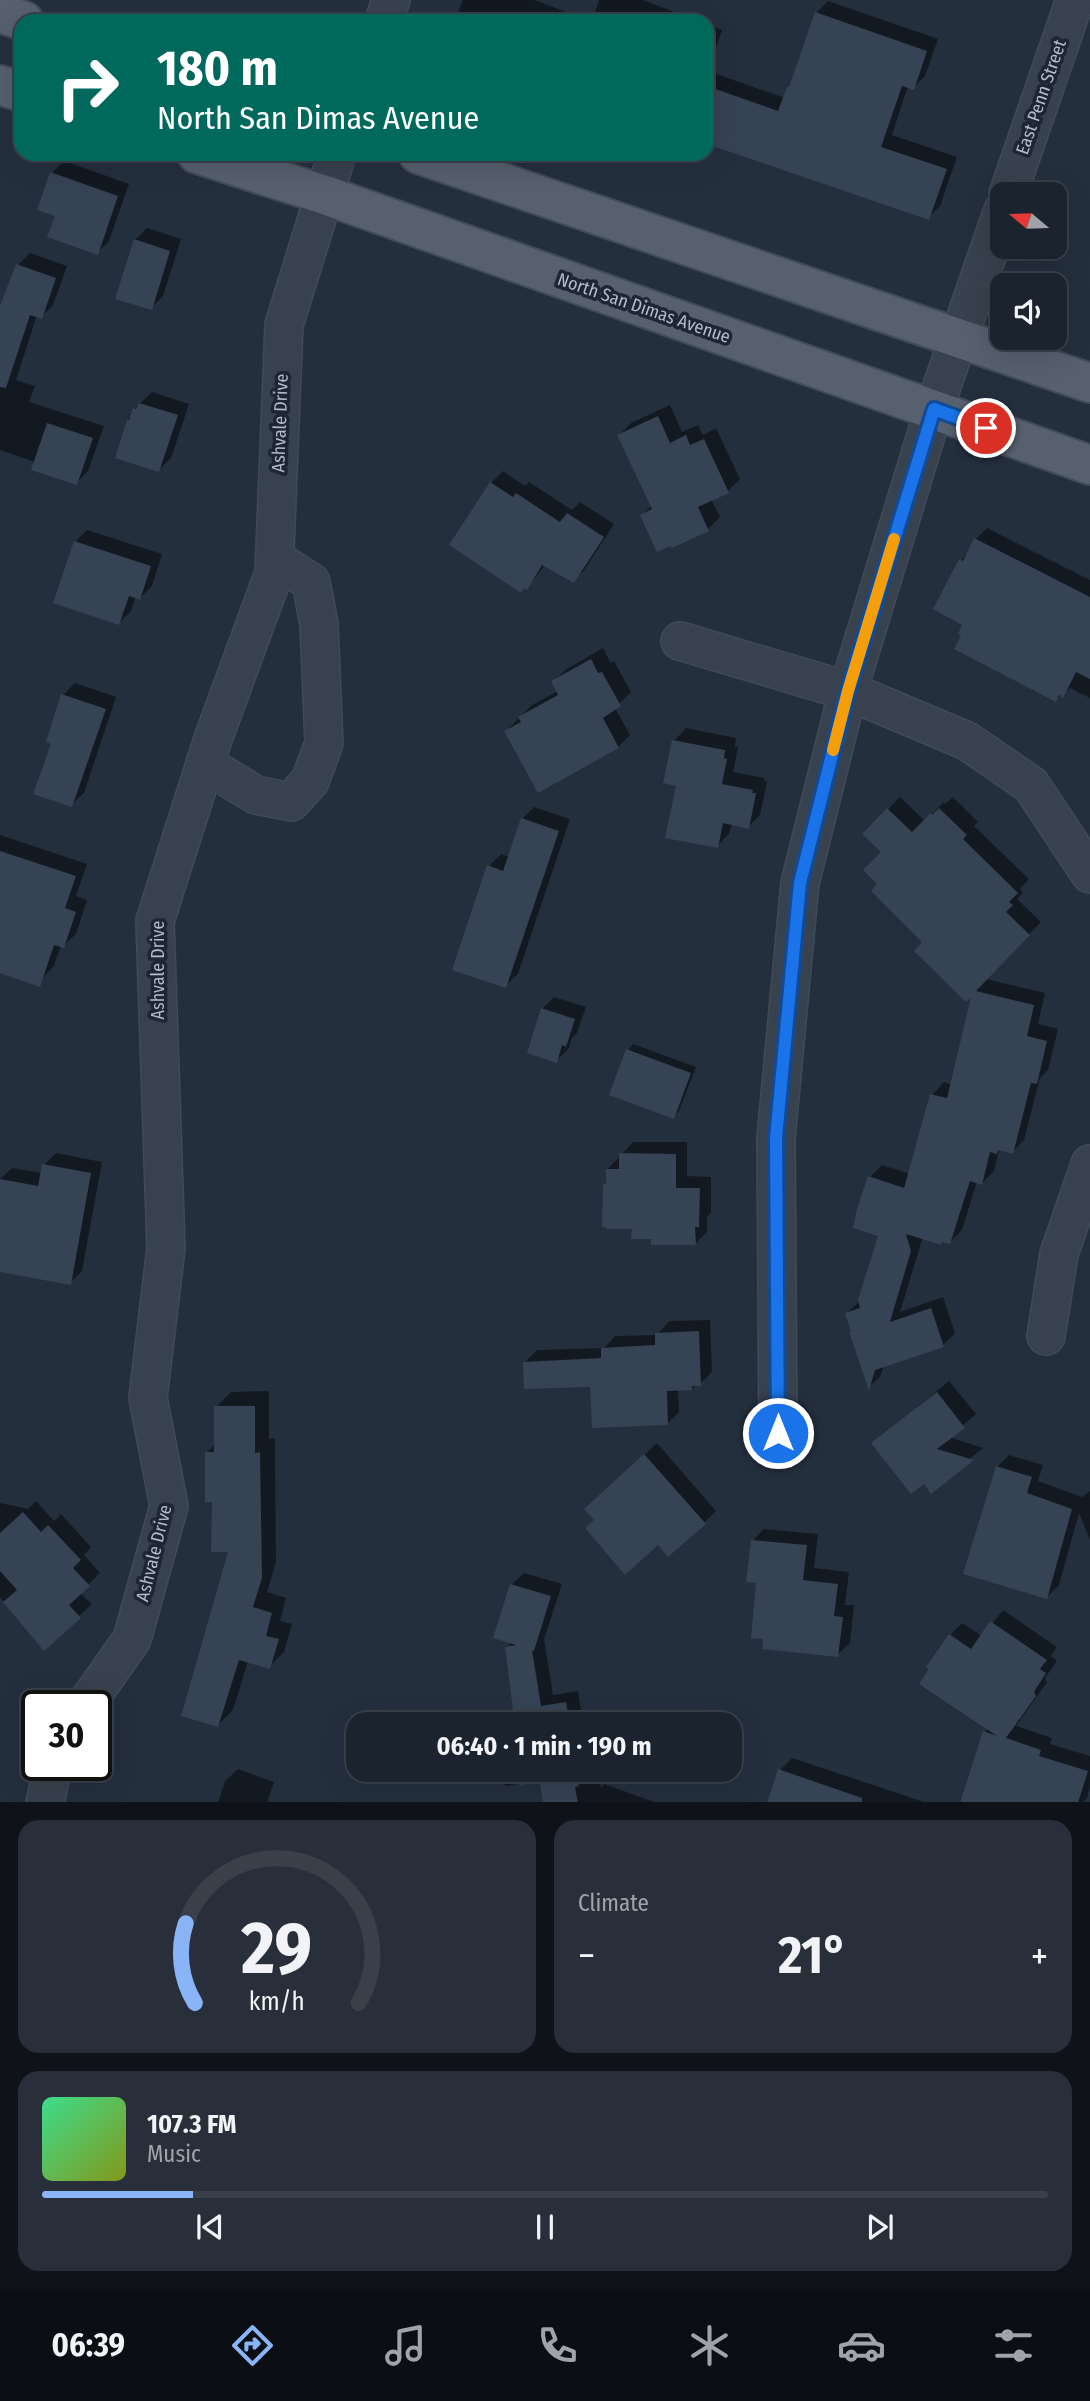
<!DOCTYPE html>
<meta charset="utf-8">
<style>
:root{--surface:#1b232e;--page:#282f3a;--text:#f1f3f6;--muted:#a0a4aa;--line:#39404a;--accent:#8ab4f8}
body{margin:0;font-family:"Fira Sans Condensed",sans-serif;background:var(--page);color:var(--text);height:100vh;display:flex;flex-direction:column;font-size:26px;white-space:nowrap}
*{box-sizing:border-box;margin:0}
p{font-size:23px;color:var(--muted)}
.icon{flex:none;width:38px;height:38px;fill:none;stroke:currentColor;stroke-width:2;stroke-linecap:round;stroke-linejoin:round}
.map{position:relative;height:1802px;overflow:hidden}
.drawer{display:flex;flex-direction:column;gap:18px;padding:18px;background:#0f1319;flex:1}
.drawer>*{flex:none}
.banner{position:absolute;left:14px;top:14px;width:700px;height:147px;border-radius:21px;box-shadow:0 7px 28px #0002,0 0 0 2px var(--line);background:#00695c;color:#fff;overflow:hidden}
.needle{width:46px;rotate:289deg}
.controls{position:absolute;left:990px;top:182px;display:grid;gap:14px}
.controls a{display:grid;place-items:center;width:77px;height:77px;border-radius:14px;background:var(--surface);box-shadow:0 7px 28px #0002,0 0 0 2px var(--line);font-size:35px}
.speed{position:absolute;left:21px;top:1690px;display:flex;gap:14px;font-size:35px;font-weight:700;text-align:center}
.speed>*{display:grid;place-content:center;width:91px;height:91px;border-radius:50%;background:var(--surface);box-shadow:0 7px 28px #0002,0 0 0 2px var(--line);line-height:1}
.speed .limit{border:4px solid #111;border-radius:10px;background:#fff;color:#111}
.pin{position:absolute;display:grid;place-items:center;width:60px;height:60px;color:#fff;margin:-30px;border:4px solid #fff;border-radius:50%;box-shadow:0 2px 7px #0007}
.me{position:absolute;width:77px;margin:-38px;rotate:0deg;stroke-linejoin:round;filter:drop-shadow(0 0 5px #0008)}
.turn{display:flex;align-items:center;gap:24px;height:147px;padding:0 28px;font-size:32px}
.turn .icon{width:91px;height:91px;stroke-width:2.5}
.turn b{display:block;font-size:49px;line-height:60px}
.big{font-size:52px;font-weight:700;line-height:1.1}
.drawer .card{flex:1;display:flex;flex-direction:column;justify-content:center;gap:10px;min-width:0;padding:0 24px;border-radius:21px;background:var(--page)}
.drawer .dial{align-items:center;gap:0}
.dial svg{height:182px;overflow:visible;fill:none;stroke:var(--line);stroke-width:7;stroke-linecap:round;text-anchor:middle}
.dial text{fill:var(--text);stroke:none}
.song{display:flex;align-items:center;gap:21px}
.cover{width:84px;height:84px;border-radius:10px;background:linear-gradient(135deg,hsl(150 70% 55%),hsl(70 70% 35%))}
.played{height:7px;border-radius:4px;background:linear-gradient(90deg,var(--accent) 15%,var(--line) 15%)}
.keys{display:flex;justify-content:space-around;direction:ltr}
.heat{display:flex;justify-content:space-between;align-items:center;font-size:38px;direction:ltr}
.drawer .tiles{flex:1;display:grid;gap:18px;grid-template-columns:1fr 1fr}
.card:last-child{grid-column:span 2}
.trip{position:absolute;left:346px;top:1712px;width:396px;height:70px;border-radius:21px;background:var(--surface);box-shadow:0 7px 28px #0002,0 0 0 2px var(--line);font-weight:700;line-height:70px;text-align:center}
.menu{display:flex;height:112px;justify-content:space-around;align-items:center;background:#0b0e12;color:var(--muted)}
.menu .icon{width:49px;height:49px}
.menu .active{color:var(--accent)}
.menu b{font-size:32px;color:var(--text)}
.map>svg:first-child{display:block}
.shadow{fill:#0007}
.building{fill:#364354}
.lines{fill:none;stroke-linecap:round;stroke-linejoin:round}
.minor-casing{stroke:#414a57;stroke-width:40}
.primary-casing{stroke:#414a57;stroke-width:42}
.minor{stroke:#38414e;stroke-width:37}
.primary{stroke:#56606e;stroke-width:38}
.route-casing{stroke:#114b97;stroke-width:18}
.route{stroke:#1a73e8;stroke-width:12}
.slow{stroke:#f59e0b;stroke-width:12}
.labels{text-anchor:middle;stroke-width:7;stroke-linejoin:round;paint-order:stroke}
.street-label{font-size:18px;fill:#b4bcc9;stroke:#1d2633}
</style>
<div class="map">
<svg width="1090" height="1803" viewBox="0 0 1090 1803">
<rect width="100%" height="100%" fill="#242f3e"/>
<g class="shadow">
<polygon points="463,0 534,0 590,21 455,21"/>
<polygon points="599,0 643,0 698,21 592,21"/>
<polygon points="828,1 938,39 925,76 913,88 908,86 892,135 957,157 940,206 928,218 707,142 707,24 722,30 708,71 785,98 792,84 816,13"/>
<polygon points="64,161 129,184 109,241 97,253 57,215 52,173"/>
<polygon points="147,228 181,239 163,296 151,308 135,240"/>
<polygon points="30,253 67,266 53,305 41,317 37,315 16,380 35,386 29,402 104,426 88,471 76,483 35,462 0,450 0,311 18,265"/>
<polygon points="152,392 189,404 171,458 159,470 128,420 134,409"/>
<polygon points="670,405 682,432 698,425 703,435 716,428 740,479 728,491 711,499 720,517 708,529 642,515 652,505 619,435 631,423"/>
<polygon points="503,471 525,486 529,482 572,510 580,502 614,524 585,569 574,581 545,565 527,588 491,483"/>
<polygon points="987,528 1090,580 1090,698 1070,688 1055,700 965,624 961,560 969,552 975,540"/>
<polygon points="87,530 162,554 152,586 140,598 136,596 131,611 119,623 75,542"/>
<polygon points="603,648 611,663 614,661 631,692 615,708 630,735 618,747 506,731 532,705 558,691 553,682 565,670"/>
<polygon points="75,683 116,697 84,793 71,805 53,743 63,695"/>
<polygon points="686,728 736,738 735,747 738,747 733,772 764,778 764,781 767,782 760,815 748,827 732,823 729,834 717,846 678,784 674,741"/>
<polygon points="900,797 925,821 944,802 945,804 953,797 978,822 974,826 1029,879 1020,889 1023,892 1017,899 1041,922 986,979 1045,993 1038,1024 1058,1029 1048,1070 1040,1078 1024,1140 1012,1152 999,1150 994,1171 982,1183 977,1181 962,1230 950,1242 923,1237 900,1312 943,1297 955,1333 943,1345 884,1365 880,1377 869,1387 847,1313 860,1301 880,1234 870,1177 882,1165 910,1174 932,1095 944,1082 952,1085 974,991 925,942 880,884 883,852 864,834"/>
<polygon points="534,807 570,819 518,974 505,986 489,866 501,854 510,857 522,819"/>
<polygon points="0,835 87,864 76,896 87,900 76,934 63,946 61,945 54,966 42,978 0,968"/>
<polygon points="554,997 586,1007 577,1033 572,1038 569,1048 556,1061 542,1009"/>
<polygon points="633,1044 696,1067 679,1111 674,1117 628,1050"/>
<polygon points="633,1142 687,1142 687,1176 711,1177 711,1213 707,1217 707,1232 695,1244 653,1237 634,1228 604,1184 608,1180 608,1169"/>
<polygon points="56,1153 102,1162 82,1271 70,1283 0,1270 0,1179 12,1168 42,1173 44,1165"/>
<polygon points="710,1320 712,1372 700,1384 696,1385 692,1389 678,1389 679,1412 667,1424 592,1385 525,1362 537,1350 604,1348 615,1336 657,1335 669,1321"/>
<polygon points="949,1381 976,1414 949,1437 983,1448 931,1491 924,1482 874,1443"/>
<polygon points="269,1391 269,1439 275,1438 276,1562 267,1592 286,1598 280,1621 292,1624 284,1652 269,1667 248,1661 233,1710 218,1725 231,1550 214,1500 207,1452 216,1444 216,1407 231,1392"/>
<polygon points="657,1443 716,1511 704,1523 658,1543 596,1520 599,1497"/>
<polygon points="1009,1455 1043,1465 1038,1481 1082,1497 1090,1491 1090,1540 1079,1513 1059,1585 1047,1597 997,1467"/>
<polygon points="36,1501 54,1521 61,1514 91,1547 84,1555 100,1573 80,1593 92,1604 44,1648 0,1597 0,1503 28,1509"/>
<polygon points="764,1529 818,1534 814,1568 849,1572 845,1605 854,1605 850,1643 837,1655 758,1581 752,1541"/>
<polygon points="524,1573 562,1584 544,1639 553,1695 578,1691 582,1717 590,1716 591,1724 513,1724 515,1708 507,1648 512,1642 511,1585"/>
<polygon points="1003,1610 1057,1647 1051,1656 1057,1661 1045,1678 1047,1682 1016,1726 1052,1738 1050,1744 1090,1756 1090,1787 1087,1798 1082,1803 978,1803 985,1732 989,1728 928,1667 950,1635 962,1623 982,1636"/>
<polygon points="792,1758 927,1803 769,1803 780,1770"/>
<polygon points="238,1769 274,1782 267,1803 218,1803 225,1781"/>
<polygon points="503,1769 598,1769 601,1788 604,1784 657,1803 577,1803 542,1780 505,1786"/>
</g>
<g class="building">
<polygon points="815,12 927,51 914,90 902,86 881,147 947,169 929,220 707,144 707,86 778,111 787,87 789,87"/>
<polygon points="50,172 118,196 98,255 47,237 55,216 37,210"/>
<polygon points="134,239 170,251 152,310 115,299"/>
<polygon points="16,264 56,278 42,319 30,315 6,388 0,387 0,306"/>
<polygon points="139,403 178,415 159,472 115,458 127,420 129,420 133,408 136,409"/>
<polygon points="658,416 670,443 686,435 690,445 704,439 729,493 698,507 709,531 672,548 670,546 657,552 640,515 652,509 617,435"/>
<polygon points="47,423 93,438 77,485 31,470"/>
<polygon points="490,482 513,497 516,493 560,522 567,513 604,537 574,583 542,565 527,590 524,588 521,593 449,545"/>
<polygon points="974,538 1090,597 1090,679 1076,672 1063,698 1059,695 1056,702 954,649 961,635 958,634 962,625 933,609 959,559 963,561"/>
<polygon points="74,541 151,566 140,600 129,596 119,625 53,603"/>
<polygon points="591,659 598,673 602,672 621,706 603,718 619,748 538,793 504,731 521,722 518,717 558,695 551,681"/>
<polygon points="61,694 106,709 72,807 33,794 51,744 46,742"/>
<polygon points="672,740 725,750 724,758 727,759 722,784 753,790 752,793 756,793 749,829 723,823 718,848 665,838 676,786 663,783"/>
<polygon points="887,808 912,832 931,813 932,815 939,808 967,835 963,839 1018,893 1009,902 1013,905 1006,912 1030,935 976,991 1034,1005 1027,1036 1047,1041 1037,1084 1031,1083 1013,1154 998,1150 997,1154 990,1152 982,1185 970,1181 950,1244 942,1242 941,1245 906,1234 911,1251 890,1322 931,1308 944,1347 875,1370 869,1391 849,1332 851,1331 845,1313 860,1308 858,1300 878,1236 853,1228 857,1209 868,1176 904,1188 930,1094 947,1098 971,997 966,1002 914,951 922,942 871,891 877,884 863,870 881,852 862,834"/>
<polygon points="521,818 559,831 506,988 452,970 487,865 503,871"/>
<polygon points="0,851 76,876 65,908 76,912 64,948 54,945 40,987 0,973"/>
<polygon points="541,1008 575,1019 566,1047 562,1045 557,1063 527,1053"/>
<polygon points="626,1049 691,1073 674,1119 609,1095"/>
<polygon points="619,1153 676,1154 676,1188 700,1188 699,1227 695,1227 696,1245 651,1245 651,1239 631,1239 632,1229 606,1229 606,1227 602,1227 603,1183 606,1184 606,1169 619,1169"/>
<polygon points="42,1164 91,1173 71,1285 0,1272 0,1179 38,1186"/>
<polygon points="699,1331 701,1386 692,1386 692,1390 667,1391 668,1425 592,1428 590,1387 524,1389 523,1362 601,1358 601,1348 655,1345 655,1333"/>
<polygon points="937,1392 965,1428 937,1449 974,1460 931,1494 924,1484 911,1494 871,1443"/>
<polygon points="214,1406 255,1406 255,1453 260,1452 262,1578 253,1607 272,1613 266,1636 279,1639 270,1669 239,1660 218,1727 181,1716 228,1552 211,1552 212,1502 205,1502 205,1452 214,1452"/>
<polygon points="644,1454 706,1524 668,1557 658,1545 625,1575 585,1528 594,1520 584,1509"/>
<polygon points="996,1466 1032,1477 1027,1493 1072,1509 1047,1599 963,1574"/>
<polygon points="23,1512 41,1532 48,1525 81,1560 73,1568 90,1586 69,1605 81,1618 44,1651 3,1602 17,1590 0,1571 0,1533"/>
<polygon points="751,1540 807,1545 803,1580 838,1584 834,1616 843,1617 838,1657 762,1649 763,1639 751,1638 756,1583 746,1582"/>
<polygon points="510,1584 551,1596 534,1651 532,1650 541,1706 566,1702 570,1724 511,1724 510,1710 513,1709 505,1647 516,1645 493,1638"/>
<polygon points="990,1621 1047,1660 1040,1669 1046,1673 1034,1692 1036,1696 1006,1738 1041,1750 1039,1756 1088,1771 1078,1803 960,1803 983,1731 997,1736 919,1684 929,1669 926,1667 949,1634 971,1649"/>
<polygon points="518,1769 576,1769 579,1786 575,1787 578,1803 543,1803 540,1782 520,1785"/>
<polygon points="778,1769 862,1798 862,1803 767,1803"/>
</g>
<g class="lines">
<defs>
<g id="minor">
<polyline points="384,21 391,0"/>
<polyline points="1008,194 1075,0"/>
<polyline points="680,641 848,691 967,741 1031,785 1090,874"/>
<polyline points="205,764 256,795 291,802 310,781 324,743 319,624 311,582 275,559"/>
<polyline points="1046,1336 1059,1254 1090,1164"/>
<polyline points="778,1433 776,1138 800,883 848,691 934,409 1003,210"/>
<polyline points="85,1706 132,1639 169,1506 148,1398 166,1248 155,921 213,739 274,573 284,325 337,154"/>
<polyline points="45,1803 53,1766"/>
</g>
<g id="primary">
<polyline points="0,13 24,21"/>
<polyline points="0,85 21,92"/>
<polyline points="197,154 325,195 1090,465"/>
<polyline points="418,154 1090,383"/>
</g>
</defs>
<use href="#minor" class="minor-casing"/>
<use href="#primary" class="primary-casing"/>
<use href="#minor" class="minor"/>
<use href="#primary" class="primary"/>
</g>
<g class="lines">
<defs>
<polyline id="route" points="778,1433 776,1138 800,883 848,691 934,409 986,428"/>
</defs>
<use href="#route" class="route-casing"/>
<use href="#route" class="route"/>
<polyline class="slow" points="833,750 848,691 894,539"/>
</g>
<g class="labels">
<g class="street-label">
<text transform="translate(1041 97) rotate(-71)" y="6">East Penn Street</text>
<text transform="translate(644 308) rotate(19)" y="6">North San Dimas Avenue</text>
<text transform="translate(280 423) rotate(-88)" y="6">Ashvale Drive</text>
<text transform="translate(158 970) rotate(-90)" y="6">Ashvale Drive</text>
<text transform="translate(154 1553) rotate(-76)" y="6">Ashvale Drive</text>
</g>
</g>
</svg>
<div class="controls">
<a><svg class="needle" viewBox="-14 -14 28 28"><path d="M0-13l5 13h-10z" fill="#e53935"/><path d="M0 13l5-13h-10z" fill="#a0a4aa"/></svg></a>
<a><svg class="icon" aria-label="sound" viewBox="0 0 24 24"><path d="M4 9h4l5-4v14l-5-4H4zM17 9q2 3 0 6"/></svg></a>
</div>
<div class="speed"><div class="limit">30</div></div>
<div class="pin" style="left:986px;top:428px;background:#d93025"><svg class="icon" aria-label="arrive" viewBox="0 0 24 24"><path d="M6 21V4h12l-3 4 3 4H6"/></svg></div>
<svg class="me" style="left:778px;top:1433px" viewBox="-20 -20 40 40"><circle r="17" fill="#1a73e8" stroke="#fff" stroke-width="3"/><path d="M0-11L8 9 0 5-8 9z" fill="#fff"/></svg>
<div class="trip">06:40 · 1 min · 190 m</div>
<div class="banner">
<div class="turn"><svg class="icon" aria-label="right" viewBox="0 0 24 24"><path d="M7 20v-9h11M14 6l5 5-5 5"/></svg><div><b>180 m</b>North San Dimas Avenue</div></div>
</div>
</div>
<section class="drawer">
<div class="tiles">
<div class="card dial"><svg viewBox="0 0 100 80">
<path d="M14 69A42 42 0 1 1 86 69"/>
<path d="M14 69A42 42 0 0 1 10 34" stroke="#8ab4f8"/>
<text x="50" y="56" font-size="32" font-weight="700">29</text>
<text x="50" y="72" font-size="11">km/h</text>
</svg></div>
<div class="card"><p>Climate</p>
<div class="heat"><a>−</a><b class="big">21°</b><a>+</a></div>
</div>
<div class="card">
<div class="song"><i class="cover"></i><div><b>107.3 FM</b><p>Music</p></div></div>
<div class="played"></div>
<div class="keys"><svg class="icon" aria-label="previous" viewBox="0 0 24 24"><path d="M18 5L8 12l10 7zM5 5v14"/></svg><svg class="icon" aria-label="pause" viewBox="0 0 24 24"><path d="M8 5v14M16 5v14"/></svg><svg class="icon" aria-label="next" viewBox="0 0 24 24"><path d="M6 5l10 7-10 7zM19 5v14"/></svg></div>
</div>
</div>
</section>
<nav class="menu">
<b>06:39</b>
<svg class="icon active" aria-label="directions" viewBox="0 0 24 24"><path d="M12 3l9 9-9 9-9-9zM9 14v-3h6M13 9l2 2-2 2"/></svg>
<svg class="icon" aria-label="music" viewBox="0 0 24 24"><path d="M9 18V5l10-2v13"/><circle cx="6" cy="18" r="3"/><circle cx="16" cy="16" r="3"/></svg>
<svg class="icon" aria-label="phone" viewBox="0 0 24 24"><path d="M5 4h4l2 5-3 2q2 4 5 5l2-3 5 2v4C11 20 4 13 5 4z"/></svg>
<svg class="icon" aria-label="climate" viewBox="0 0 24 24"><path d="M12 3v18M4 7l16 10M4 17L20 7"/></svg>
<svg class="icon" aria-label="car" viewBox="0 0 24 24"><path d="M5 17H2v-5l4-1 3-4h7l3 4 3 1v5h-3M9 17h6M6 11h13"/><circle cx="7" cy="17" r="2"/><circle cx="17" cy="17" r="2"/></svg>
<svg class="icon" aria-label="filters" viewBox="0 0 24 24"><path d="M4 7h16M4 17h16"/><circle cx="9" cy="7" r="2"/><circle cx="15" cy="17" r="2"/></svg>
</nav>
